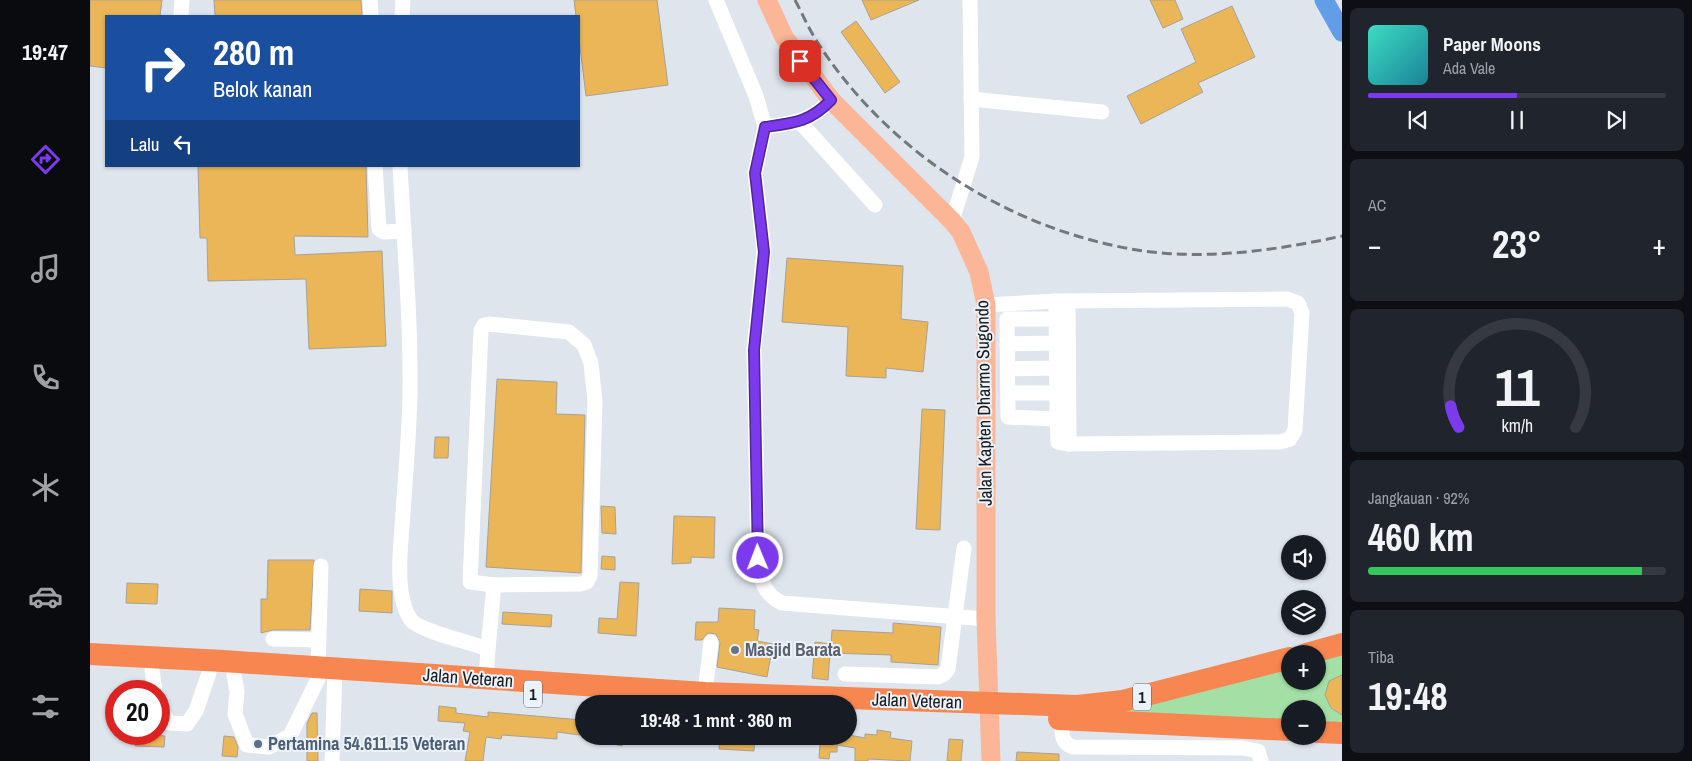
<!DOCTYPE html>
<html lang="id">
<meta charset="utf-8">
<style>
:root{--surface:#171b24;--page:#20242c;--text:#f1f3f6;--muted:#9ea1a6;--line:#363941;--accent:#7c3aed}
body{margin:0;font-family:"Archivo Narrow",sans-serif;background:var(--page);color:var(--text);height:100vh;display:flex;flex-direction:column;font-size:19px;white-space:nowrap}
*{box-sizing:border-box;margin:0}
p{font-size:16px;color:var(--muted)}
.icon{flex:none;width:28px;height:28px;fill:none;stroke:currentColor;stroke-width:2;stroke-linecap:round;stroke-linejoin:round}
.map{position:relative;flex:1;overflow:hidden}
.drawer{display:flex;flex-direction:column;gap:8px;padding:8px;background:#0d0f14;width:350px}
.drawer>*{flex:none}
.banner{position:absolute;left:15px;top:15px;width:475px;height:152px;border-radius:0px;box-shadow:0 1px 4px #0004;background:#1a4fa0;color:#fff;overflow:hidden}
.controls{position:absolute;left:1191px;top:535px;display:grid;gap:10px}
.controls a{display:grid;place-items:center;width:45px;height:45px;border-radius:50%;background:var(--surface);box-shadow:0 1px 4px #0004;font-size:25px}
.speed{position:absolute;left:15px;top:680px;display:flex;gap:10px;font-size:25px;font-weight:700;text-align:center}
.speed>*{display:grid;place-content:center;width:65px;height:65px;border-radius:50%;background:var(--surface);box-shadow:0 1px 4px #0004;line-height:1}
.speed .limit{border:8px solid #d22;background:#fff;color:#111}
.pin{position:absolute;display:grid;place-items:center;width:42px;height:42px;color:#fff;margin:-21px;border-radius:10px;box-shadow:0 2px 8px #0006}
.me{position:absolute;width:55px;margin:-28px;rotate:359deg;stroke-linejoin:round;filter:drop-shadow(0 0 4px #0008)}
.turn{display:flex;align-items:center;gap:18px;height:105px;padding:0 25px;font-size:22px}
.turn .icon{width:65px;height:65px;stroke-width:2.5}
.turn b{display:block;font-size:35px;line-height:42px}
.then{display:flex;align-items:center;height:48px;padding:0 25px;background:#0003;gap:10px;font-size:19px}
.big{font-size:38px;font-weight:800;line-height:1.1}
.drawer .widget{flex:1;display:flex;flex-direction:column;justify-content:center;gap:8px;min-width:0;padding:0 18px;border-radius:8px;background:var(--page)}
.drawer .dial{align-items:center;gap:0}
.dial svg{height:130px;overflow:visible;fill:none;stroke:var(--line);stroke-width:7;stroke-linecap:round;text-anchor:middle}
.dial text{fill:var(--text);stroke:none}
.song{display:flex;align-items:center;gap:15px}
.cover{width:60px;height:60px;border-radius:8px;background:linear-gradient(135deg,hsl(170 70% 55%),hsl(190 70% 35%))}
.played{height:5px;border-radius:2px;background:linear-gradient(90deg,var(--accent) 50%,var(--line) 50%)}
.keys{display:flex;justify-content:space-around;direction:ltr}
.heat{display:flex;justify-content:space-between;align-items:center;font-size:28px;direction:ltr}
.charge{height:8px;border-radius:4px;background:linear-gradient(90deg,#34c759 92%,var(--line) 0)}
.trip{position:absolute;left:485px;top:695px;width:282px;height:50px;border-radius:25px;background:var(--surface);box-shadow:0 1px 4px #0004;font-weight:800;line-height:50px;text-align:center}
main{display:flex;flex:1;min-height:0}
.menu{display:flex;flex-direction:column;width:90px;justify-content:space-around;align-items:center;background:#090b0e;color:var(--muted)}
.menu .icon{width:35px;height:35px}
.menu .on{color:var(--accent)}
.menu b{font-size:22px;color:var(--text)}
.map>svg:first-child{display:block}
.green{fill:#a4e0a6}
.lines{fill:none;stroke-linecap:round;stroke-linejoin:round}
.river{stroke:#629de8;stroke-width:19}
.building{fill:#ebb657;stroke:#a6a19a}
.minor{stroke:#fff;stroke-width:15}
.major{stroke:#fab696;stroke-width:19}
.highway{stroke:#f78650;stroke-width:22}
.rail{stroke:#74787d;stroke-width:3;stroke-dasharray:10 5;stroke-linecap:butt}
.route-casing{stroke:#51269a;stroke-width:12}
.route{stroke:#7c3aed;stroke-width:9}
.worship-dot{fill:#6b7280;stroke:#ebf2f9;stroke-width:2}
.service-dot{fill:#5c6f8a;stroke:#ebf2f9;stroke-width:2}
.labels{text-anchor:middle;stroke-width:4;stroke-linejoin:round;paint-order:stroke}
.shield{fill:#ebf2f9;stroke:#595c60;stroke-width:1}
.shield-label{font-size:16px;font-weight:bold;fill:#1a1c1f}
.street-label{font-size:18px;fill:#1a1c1f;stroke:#ebf2f9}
.worship-label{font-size:18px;font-weight:bold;fill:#5b616d;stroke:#ebf2f9;text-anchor:start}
.service-label{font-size:18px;font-weight:bold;fill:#4e5e75;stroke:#ebf2f9;text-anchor:start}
</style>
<main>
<nav class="menu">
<b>19:47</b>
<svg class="icon on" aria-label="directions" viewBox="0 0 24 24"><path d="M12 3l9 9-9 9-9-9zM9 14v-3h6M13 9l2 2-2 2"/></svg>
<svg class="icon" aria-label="music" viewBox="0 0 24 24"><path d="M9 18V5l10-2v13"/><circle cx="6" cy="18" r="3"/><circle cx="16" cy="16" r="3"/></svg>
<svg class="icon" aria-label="phone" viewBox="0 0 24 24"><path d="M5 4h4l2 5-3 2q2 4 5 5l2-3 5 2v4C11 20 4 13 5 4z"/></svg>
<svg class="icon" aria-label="climate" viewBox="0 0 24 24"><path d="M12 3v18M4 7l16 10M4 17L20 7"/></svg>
<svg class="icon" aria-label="car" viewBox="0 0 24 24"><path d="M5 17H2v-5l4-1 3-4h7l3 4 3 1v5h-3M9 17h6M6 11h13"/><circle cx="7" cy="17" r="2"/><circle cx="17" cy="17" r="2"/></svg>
<svg class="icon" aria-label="filters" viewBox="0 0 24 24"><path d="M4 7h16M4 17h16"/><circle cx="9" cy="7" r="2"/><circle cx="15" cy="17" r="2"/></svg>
</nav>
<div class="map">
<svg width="1252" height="761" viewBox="0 0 1252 761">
<rect width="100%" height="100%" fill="#dee5ec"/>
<polygon class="green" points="1252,652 1252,725 1228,724 1228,709 1200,709 1200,723 1041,715 1039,711 1200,665 1200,681 1228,681 1228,658"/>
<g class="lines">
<polyline class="river" points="1234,0 1252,32"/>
</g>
<g class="building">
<polygon points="0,0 72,0 70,16 16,16 16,68 0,66"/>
<polygon points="124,0 271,0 272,16 125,16"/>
<polygon points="484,0 567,0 578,85 496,96 489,39 489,16 486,16"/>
<polygon points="772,0 829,0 781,20"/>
<polygon points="1060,0 1085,0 1093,19 1073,28"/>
<polygon points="1142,6 1165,57 1108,83 1113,92 1051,124 1037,96 1106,62 1091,29"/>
<polygon points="766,21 810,82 795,93 751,32"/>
<polygon points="108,166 276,166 278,237 204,236 205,255 292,251 296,346 219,349 216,279 118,281 117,238 110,238"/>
<polygon points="697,258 813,266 811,319 838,322 833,372 796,368 796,378 756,376 758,327 692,322"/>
<polygon points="407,379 467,382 466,414 495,415 491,573 396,567"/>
<polygon points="832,409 855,410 850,530 826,529"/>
<polygon points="345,437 359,437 358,458 344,458"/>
<polygon points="511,506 525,507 526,534 512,533"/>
<polygon points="584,516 625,517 624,558 601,557 601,563 582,564"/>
<polygon points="512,556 525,557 525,570 511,569"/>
<polygon points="178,560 224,560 220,630 183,630 171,633 171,599 177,599"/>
<polygon points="530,582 549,583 546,636 508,633 509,618 527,619"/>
<polygon points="37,583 68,584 67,604 36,603"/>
<polygon points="270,589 302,591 302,613 269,611"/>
<polygon points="629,608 665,610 664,629 669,630 667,641 683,644 677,677 627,667 630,643 626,634 618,633 612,640 605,640 606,622 628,622"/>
<polygon points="413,612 462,615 461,627 412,624"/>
<polygon points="803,623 851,627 848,665 801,662 801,655 740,653 738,680 722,678 725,642 741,644 742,630 803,633"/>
<polygon points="1252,675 1252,715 1241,708 1235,695 1239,681"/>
<polygon points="349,706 366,708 366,713 398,717 398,712 492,720 490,735 467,732 467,739 412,735 411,739 396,737 393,761 375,761 380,732 373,731 375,723 348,721"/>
<polygon points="222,713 227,713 228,761 217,761 217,723"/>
<polygon points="787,730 801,732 800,738 822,741 820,761 778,759 778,761 765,761 765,748 747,745 747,752 740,752 739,759 729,758 730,744 713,742 713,736 759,735 775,738 775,734 787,735"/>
<polygon points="45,734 75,736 74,747 45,746"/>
<polygon points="134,736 144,737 148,747 147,757 132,756"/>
<polygon points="505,736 534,736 532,746 505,740"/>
<polygon points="630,736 665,736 664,751 629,749"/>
<polygon points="859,739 873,740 871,761 857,761"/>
<polygon points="927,752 969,754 969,761 926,761"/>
</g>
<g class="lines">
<g class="minor">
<polyline points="280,0 281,16"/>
<polyline points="626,0 666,96 675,127"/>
<polyline points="91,16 92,0"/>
<polyline points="312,16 313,0"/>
<polyline points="881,99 1012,112"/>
<path d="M741 100C720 122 704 123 675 127L665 173 674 251 664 349 668 558C672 580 671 592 692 603L896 619"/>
<polyline points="710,122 785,205"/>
<polyline points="285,166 289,229 294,232 314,231"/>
<path d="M310 166C314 242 321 318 320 394 319 438 315 483 312 527 310 553 305 597 321 620 329 631 383 643 398 649L396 679"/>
<polyline points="862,221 882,157 880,0"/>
<polyline points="966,301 967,419 918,417 917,319 966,319"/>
<polyline points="896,305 966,301 1197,299 1208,303 1212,313 1205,430 1200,439 1190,442 979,444 978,301"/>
<polygon points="399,324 479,332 494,345 501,363 505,401 500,576 497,582 491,584 404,585 380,582 391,330 394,325"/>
<polyline points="917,344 966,343"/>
<polyline points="918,369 967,368"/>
<polyline points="918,393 967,393"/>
<polyline points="967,419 968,442 979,444"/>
<polyline points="183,639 229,640"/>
<polyline points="398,649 404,585"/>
<polyline points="228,668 231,566"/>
<polyline points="62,670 65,691"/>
<polyline points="755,674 848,677 854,674 858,669 874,548"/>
<polyline points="144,675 147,692 145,714 157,745 179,747 200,736 228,679"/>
<polyline points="615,693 621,642"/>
<polyline points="69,706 79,723 97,724 106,711 119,673"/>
<path d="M972 720C972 732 970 743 983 747L1152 748 1168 751 1171 761"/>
<polyline points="242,761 245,669"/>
</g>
<polyline class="major" points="677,0 694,37 741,100 862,221 871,232 889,272 896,305 896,619 901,761"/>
<g class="highway">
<polyline points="0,654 133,661 615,693 987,706 1033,701 1200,658"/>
<polyline points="1216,654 1252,644"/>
<polyline points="969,719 1200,730"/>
<polyline points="1228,732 1252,733"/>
</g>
<path class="rail" d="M705 0C712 13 718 27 726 40 798 153 921 231 1053 251 1119 260 1188 250 1252 236"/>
</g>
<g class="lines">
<defs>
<path id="route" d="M668 558 664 350 674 252 665 173 675 127C704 123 720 122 741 100L710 61"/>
</defs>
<use href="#route" class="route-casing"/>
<use href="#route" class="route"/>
</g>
<circle class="worship-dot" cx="645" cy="650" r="5"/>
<circle class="service-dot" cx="168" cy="744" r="5"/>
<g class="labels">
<g class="shield">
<rect x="434" y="680.5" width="18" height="27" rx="4"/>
<rect x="1043" y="683.5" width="18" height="27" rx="4"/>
</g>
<g class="shield-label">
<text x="443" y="700">1</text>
<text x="1052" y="703">1</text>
</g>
<g class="street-label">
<text transform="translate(894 403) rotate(-91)" y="6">Jalan Kapten Dharmo Sugondo</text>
<text transform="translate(378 678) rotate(4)" y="6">Jalan Veteran</text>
<text transform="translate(827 701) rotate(2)" y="6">Jalan Veteran</text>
</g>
<g class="worship-label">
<text x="655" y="656">Masjid Barata</text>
</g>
<g class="service-label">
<text x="178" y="750">Pertamina 54.611.15 Veteran</text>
</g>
</g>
</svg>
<div class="controls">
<a><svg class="icon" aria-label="sound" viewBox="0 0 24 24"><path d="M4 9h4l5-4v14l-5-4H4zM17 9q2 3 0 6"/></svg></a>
<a><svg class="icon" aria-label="layers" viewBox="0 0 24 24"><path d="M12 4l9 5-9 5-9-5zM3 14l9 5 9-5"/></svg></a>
<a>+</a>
<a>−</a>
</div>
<div class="speed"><div class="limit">20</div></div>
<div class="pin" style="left:710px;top:61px;background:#d93025"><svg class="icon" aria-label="arrive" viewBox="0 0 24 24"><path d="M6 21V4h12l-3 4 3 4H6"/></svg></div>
<svg class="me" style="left:668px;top:558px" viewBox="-20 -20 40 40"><circle r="17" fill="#7c3aed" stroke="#fff" stroke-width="3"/><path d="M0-11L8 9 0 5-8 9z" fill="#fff"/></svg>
<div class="trip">19:48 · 1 mnt · 360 m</div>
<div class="banner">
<div class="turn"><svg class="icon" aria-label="right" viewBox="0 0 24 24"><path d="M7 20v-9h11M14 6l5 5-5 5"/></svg><div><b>280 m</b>Belok kanan</div></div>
<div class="then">Lalu<svg class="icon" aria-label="left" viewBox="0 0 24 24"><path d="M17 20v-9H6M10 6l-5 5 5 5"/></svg></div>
</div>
</div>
<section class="drawer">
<div class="widget">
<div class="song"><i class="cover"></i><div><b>Paper Moons</b><p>Ada Vale</p></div></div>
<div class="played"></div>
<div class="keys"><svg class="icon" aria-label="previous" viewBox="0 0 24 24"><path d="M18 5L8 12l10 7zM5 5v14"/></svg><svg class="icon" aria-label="pause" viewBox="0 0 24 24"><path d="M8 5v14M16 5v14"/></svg><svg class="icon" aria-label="next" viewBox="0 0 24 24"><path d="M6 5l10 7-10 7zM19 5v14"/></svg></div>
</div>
<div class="widget"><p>AC</p>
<div class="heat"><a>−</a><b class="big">23°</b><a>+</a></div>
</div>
<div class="widget dial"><svg viewBox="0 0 100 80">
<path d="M14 69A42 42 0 1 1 86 69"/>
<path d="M14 69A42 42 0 0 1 9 56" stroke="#7c3aed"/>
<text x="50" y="56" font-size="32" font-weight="700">11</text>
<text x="50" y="72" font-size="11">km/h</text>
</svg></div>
<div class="widget"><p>Jangkauan · 92%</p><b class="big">460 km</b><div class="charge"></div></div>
<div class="widget"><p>Tiba</p><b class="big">19:48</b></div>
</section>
</main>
